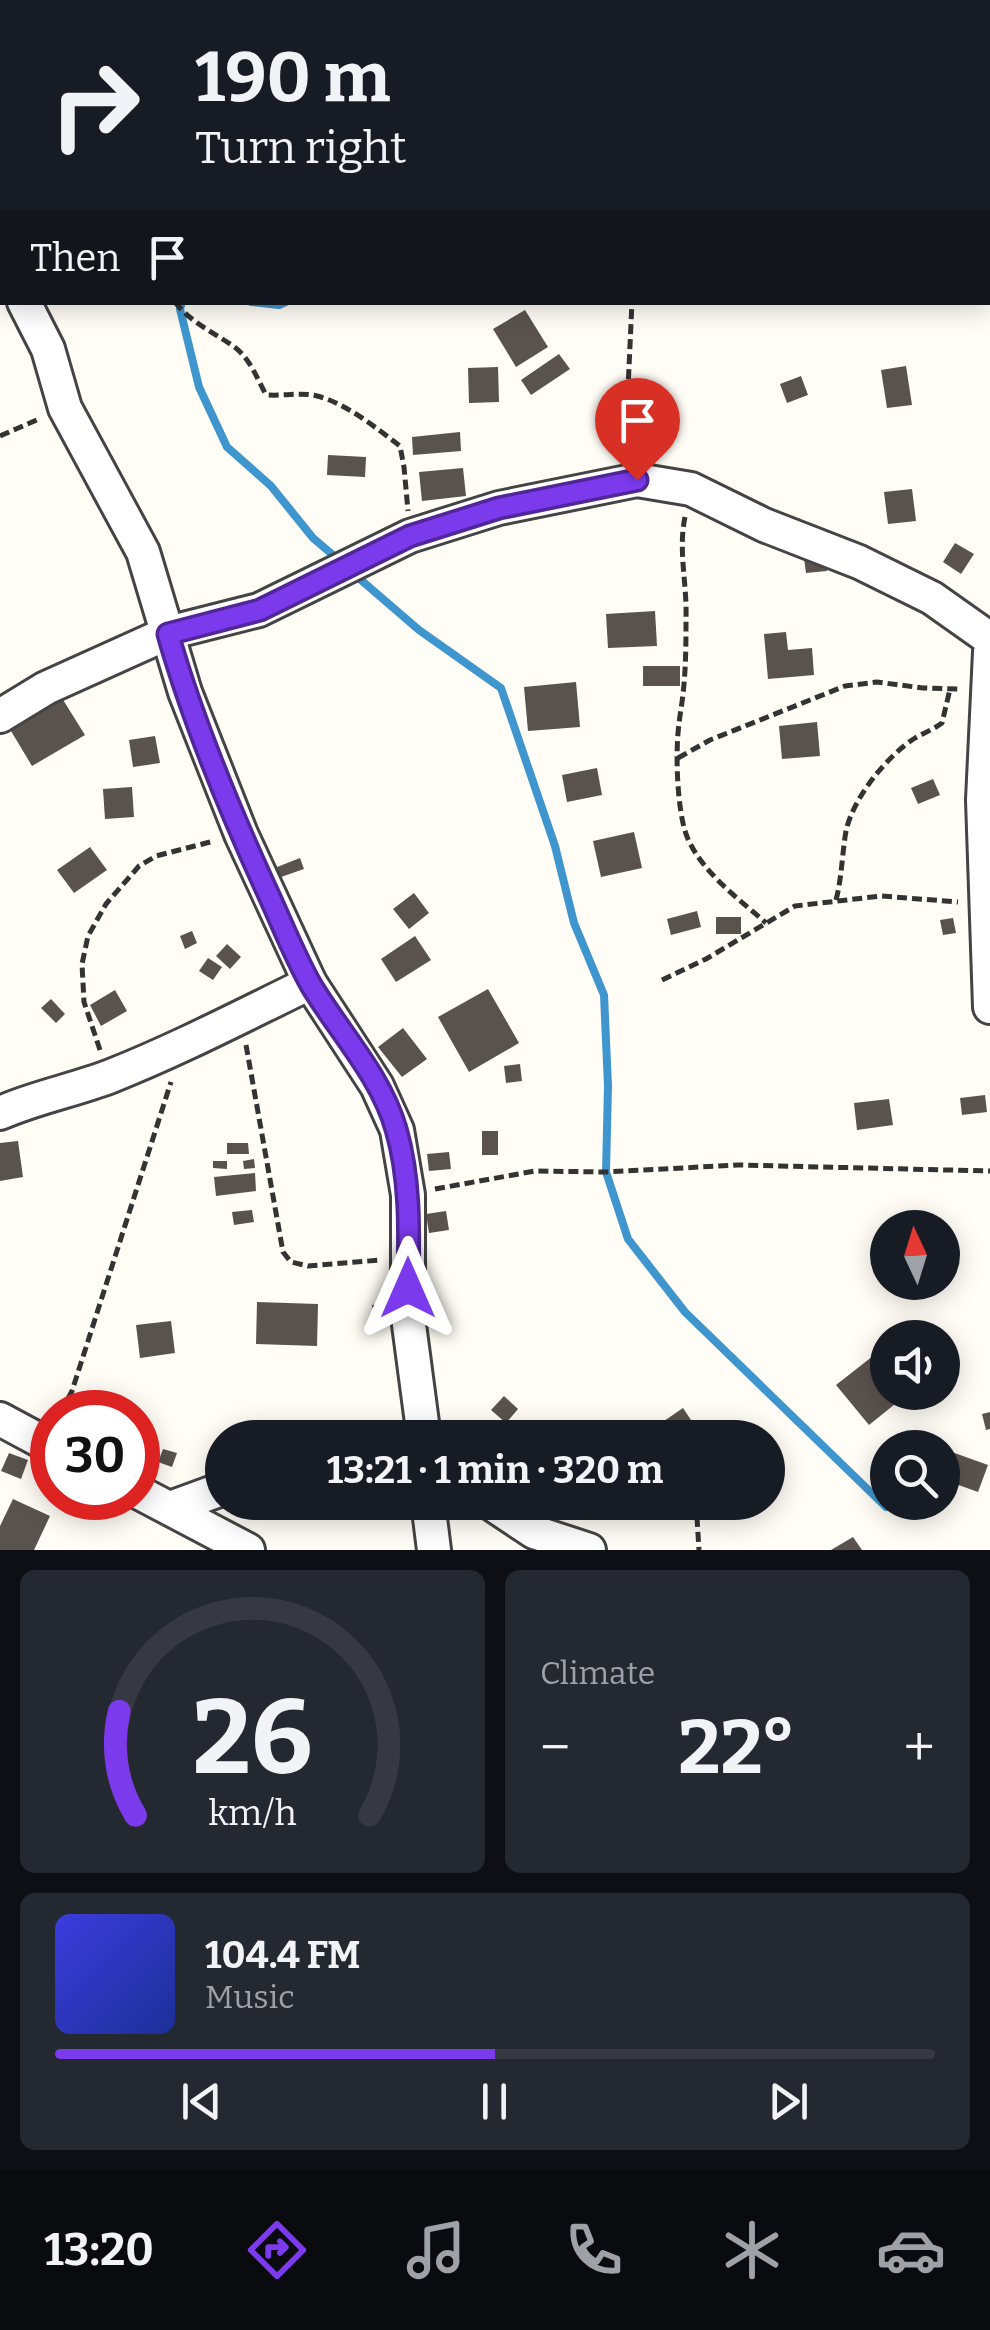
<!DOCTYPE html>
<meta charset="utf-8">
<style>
:root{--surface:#171b24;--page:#242831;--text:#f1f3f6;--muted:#9ea1a6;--line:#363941;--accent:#7c3aed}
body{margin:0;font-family:Bitter,serif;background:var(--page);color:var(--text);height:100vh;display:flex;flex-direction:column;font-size:38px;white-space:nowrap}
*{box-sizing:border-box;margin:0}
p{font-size:32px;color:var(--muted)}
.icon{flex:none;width:55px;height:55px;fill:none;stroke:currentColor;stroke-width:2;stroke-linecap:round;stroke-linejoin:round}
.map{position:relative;height:1550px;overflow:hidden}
.drawer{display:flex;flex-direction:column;gap:20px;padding:20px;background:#0d0f14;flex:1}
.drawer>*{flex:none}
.top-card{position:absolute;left:0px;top:0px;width:990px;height:305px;box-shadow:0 5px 25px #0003;background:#171b24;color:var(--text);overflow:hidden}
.needle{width:65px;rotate:356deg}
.tools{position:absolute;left:870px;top:1210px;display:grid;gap:20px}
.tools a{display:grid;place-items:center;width:90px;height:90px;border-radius:50%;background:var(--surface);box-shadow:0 5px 25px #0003;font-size:50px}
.speed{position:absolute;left:30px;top:1390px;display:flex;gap:20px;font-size:50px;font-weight:700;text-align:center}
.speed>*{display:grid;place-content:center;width:130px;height:130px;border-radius:50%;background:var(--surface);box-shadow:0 5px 25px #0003;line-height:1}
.speed .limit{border:15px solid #d22;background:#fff;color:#111}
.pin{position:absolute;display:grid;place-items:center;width:85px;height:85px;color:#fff;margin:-102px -42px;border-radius:50% 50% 50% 0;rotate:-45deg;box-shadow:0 0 10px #0007}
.pin .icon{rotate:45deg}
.me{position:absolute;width:110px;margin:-55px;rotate:0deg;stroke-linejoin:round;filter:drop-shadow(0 0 8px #0008)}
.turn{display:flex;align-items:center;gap:35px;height:210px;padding:0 30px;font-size:45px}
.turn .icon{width:130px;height:130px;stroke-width:2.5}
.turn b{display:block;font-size:70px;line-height:85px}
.then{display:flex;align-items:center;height:95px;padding:0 30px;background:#0003;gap:20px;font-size:38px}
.big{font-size:75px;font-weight:700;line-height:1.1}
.drawer .widget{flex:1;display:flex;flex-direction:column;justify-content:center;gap:15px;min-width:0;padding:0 35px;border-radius:15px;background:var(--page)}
.drawer .dial{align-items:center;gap:0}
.dial svg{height:260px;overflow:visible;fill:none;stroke:var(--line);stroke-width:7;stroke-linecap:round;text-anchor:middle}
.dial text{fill:var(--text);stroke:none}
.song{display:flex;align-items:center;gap:30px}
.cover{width:120px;height:120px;border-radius:15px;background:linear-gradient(135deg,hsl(240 70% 55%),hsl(230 70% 35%))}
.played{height:10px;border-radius:5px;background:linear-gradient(90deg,var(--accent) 50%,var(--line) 50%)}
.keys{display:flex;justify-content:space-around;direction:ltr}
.heat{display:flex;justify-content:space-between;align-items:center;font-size:55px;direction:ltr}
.drawer .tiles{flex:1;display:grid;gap:20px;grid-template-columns:1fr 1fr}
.widget:last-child{grid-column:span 2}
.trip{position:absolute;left:205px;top:1420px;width:580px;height:100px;border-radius:50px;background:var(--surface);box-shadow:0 5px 25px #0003;font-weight:700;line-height:100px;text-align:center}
.tab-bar{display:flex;height:160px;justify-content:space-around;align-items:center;background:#090b0e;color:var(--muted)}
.tab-bar .icon{width:70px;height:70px}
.tab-bar .selected{color:var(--accent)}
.tab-bar b{font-size:45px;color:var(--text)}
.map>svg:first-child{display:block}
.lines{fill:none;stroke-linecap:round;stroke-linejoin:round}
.stream{stroke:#3f96cf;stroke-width:8}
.building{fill:#5a524d}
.minor-casing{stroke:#444;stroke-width:38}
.path{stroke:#333;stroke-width:5;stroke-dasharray:10 5;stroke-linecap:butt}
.minor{stroke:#fff;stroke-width:32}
.route-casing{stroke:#51269a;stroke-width:25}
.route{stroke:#7c3aed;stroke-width:18}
</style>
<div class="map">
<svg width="990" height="1550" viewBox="0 0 990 1550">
<rect width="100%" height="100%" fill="#fffdf5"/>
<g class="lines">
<g class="stream">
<polyline points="11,0 13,2"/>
<polyline points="74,0 76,2"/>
<polyline points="39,2 40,0"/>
<polyline points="182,302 180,309 199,387 227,447 271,486 313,538 340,561"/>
<polyline points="251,302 279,305 286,302"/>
<polyline points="354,574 419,630 501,688 555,846 574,923 604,995 608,1086 606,1172 628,1239 685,1312 886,1507"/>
</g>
</g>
<g class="building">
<polygon points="525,310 548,347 516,367 493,329"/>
<polygon points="559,354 570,369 531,395 521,380"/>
<polygon points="906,366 912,405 887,408 881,370"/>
<polygon points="498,367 499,402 469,403 468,368"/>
<polygon points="801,376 808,395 787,403 780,384"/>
<polygon points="460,432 461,451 413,455 412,437"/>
<polygon points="328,455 366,457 365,477 327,475"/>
<polygon points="463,468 466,496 422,501 419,472"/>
<polygon points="912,489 916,521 888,524 884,492"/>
<polygon points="955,543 974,554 961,574 943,562"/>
<polygon points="826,556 827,571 806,573 804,558"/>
<polygon points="655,611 657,646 608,648 606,614"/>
<polygon points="786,632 788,650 812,648 814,675 768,679 764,634"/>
<rect x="643" y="666" width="37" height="20"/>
<polygon points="576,682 580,727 528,731 524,687"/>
<polygon points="60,695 85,735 32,766 8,726"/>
<polygon points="817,722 820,756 782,759 779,726"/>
<polygon points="155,736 160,763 133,767 129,740"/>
<polygon points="597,768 602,795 567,802 562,775"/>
<polygon points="933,779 940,795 918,804 911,788"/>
<polygon points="132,787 134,817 105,819 103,789"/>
<polygon points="634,832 642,868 601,877 593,841"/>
<polygon points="90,847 107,870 74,893 57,870"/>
<polygon points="300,858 304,869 281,877 277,867"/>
<polygon points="414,893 429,913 409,929 393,909"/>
<polygon points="697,911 701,927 671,935 667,919"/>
<rect x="716" y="917" width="25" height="17"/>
<polygon points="953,918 956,933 943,935 940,920"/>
<polygon points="192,931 197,943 185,949 180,936"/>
<polygon points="415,936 431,960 396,982 381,959"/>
<polygon points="227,944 241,957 230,969 216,956"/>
<polygon points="208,958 222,967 213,980 199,971"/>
<polygon points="488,989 519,1043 469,1072 438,1017"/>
<polygon points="115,990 127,1011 101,1026 90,1005"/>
<polygon points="51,999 65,1014 56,1023 41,1008"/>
<polygon points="403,1028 427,1059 402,1077 378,1047"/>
<polygon points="520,1064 522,1081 506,1083 504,1066"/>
<polygon points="985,1095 987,1112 962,1115 960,1098"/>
<polygon points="889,1099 893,1125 857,1130 854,1103"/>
<rect x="482" y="1131" width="16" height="24"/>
<polygon points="18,1141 23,1177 0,1181 0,1143"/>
<polygon points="227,1143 248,1143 249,1154 227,1154"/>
<polygon points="449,1152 451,1169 429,1171 427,1154"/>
<polygon points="254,1159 255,1168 244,1169 243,1161"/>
<polygon points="213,1161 227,1161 227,1169 213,1168"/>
<polygon points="255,1173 256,1191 216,1196 214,1177"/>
<polygon points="252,1210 254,1222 234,1225 232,1212"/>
<polygon points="446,1211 449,1230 429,1233 426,1214"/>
<polygon points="257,1302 318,1304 317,1346 256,1344"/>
<polygon points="389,1302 392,1324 375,1326 372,1305"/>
<polygon points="171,1321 175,1353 140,1358 136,1325"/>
<polygon points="873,1356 888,1374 888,1392 902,1392 905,1396 869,1425 836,1385"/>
<polygon points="504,1396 518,1409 506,1423 491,1410"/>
<polygon points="683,1408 695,1426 676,1438 664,1421"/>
<polygon points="990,1412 990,1429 986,1430 982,1414"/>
<polygon points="163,1449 177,1453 172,1467 158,1462"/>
<polygon points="949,1451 988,1465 978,1492 942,1479 942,1468"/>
<polygon points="9,1453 28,1460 21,1479 1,1471"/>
<polygon points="13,1499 50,1516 34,1550 0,1550 0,1526"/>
<polygon points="853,1537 862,1550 831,1550"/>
</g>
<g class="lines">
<defs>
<g id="minor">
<polyline points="0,257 2,262"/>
<polyline points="24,302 48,349 65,408 143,552 185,692 241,834 310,983 377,1086 397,1130 408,1195 408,1317 424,1438"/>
<polyline points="990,652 983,800 990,1007"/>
<polyline points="0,716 46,688 168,633 259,610 410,536 499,508 637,480 691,489 764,525 859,562 932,598 990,639"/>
<path d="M0 1113C36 1097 75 1090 111 1076 179 1049 244 1015 310 983"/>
<polyline points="0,1419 52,1447"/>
<polyline points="138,1492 248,1550"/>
<polyline points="428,1502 434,1550"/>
<polyline points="489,1502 534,1532 589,1550"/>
<polyline points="170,1508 222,1489"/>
</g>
</defs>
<use href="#minor" class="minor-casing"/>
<g class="path">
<polyline points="712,0 713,2"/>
<path d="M175 302C190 322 213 332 233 346 249 357 256 376 265 393L268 395C284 396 301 392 317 396 346 403 376 428 400 446L404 467 408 511"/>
<polyline points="0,436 39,419"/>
<polyline points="625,454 632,302"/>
<path d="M685 517C678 550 687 583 686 617 686 642 686 668 683 694 682 704 680 714 679 724 675 752 677 815 688 839 703 873 739 899 766 923"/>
<polyline points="678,758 710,740 845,686 877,682 923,688 959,689"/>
<path d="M836 900C842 877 842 854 846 831 853 798 887 756 915 738 924 733 934 729 942 723L950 689"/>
<polyline points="662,980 706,959 795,906 881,896 958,902"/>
<polyline points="246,1045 283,1252 291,1262 308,1266 381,1260"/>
<polyline points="100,1050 84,1002 82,964 88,936 106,904 139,866 156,856 214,841"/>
<polyline points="435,1189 535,1171 606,1172 738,1165 990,1171"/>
<polyline points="61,1412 72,1391 171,1082"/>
<polyline points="705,1438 706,1428"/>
<polyline points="696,1502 699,1550"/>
</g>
<use href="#minor" class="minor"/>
</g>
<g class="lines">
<defs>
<path id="route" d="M408 1288C409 1235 411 1180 396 1129 381 1076 339 1032 311 985 294 955 281 921 266 889 228 806 193 722 168 634L260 610 410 536 499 508 637 480"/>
</defs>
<use href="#route" class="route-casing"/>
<use href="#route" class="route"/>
</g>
</svg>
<div class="tools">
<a><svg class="needle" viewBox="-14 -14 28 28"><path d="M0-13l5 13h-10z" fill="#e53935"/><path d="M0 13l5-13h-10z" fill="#9ea1a6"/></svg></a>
<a><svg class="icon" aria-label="sound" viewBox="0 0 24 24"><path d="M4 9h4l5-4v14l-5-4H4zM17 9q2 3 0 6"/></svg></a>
<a><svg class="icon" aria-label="search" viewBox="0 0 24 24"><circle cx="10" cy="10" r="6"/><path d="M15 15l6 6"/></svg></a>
</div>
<div class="speed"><div class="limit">30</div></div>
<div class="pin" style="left:637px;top:480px;background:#d93025"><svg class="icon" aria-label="arrive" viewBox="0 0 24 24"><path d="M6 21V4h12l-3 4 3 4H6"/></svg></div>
<svg class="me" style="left:408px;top:1288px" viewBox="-20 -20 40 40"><path d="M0-17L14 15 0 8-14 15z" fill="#7c3aed" stroke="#fff" stroke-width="4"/></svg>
<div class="trip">13:21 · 1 min · 320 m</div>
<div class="top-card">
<div class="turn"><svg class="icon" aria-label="right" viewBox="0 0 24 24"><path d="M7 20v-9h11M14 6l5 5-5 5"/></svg><div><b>190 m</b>Turn right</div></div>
<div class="then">Then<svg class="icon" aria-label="arrive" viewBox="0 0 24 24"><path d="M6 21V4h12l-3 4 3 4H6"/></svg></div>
</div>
</div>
<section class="drawer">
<div class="tiles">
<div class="widget dial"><svg viewBox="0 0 100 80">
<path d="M14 69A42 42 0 1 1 86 69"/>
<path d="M14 69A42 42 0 0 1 9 37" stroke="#7c3aed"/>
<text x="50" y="56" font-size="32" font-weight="700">26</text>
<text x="50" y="72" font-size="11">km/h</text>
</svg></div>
<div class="widget"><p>Climate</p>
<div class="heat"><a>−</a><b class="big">22°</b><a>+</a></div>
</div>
<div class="widget">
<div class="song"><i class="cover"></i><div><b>104.4 FM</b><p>Music</p></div></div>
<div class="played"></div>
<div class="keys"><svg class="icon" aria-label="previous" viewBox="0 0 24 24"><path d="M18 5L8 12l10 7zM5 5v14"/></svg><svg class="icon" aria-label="pause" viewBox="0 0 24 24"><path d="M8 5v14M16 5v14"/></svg><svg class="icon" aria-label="next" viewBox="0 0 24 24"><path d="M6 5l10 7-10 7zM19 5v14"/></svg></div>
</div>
</div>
</section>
<nav class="tab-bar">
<b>13:20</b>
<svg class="icon selected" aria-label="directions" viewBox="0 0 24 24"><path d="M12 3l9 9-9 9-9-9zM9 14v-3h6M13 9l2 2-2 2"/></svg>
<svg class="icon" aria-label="music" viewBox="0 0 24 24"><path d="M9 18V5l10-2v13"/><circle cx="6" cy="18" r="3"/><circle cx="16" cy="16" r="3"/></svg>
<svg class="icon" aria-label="phone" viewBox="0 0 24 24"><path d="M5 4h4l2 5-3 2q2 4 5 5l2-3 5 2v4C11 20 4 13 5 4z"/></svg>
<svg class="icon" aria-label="climate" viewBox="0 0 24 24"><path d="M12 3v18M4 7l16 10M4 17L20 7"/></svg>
<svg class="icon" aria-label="car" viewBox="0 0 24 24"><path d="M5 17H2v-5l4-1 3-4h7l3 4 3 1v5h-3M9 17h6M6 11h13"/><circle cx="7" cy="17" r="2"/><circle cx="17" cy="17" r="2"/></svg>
</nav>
